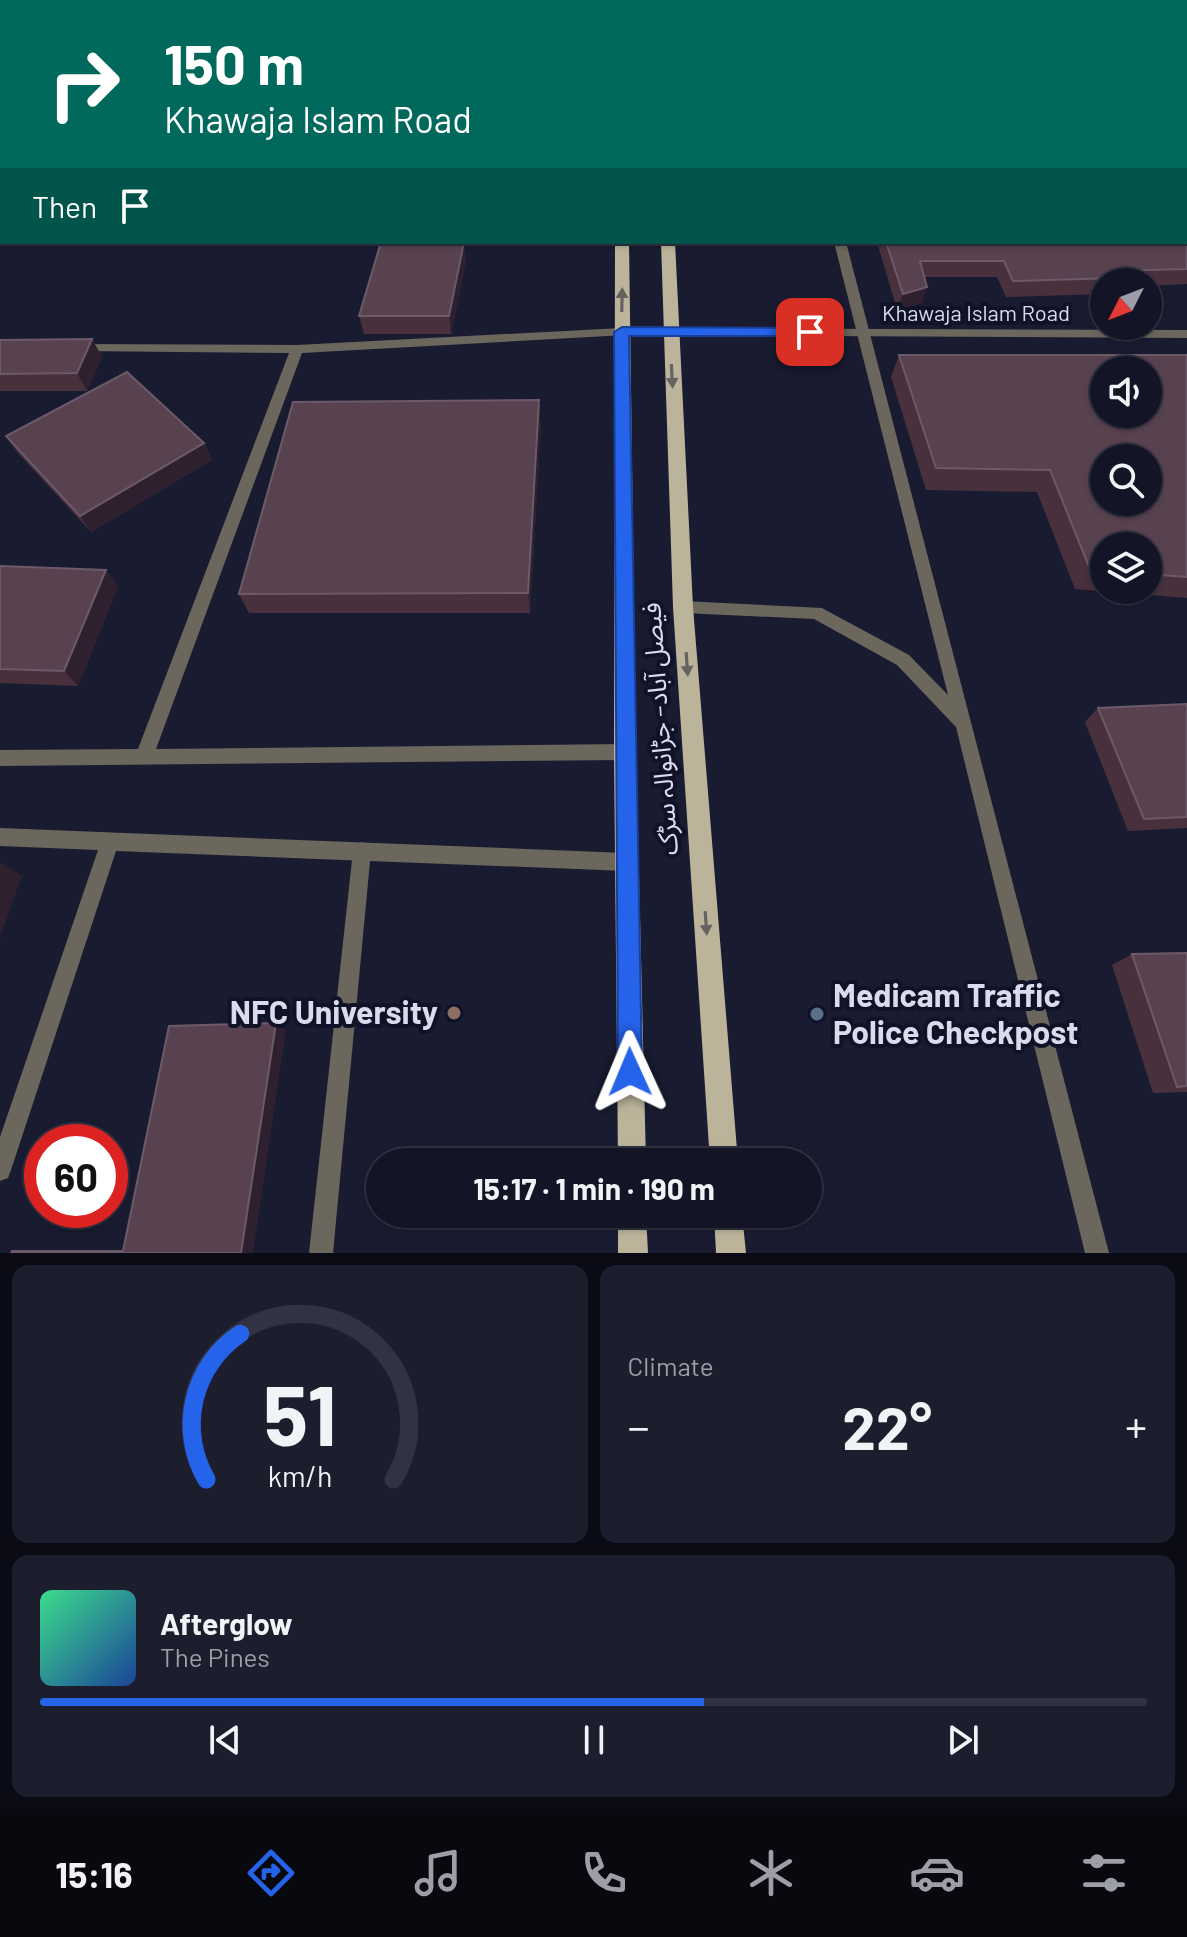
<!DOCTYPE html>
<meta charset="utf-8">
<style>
:root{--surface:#131425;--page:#1c1d2d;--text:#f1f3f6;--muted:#9d9ea7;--line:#323342;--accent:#2563eb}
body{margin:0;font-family:Barlow,"Noto Sans Arabic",sans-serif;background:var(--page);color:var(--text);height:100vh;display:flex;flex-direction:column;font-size:30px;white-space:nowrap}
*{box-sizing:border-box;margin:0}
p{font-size:26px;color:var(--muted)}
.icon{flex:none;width:44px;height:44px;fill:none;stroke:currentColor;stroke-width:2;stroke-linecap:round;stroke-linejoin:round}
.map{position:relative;height:1253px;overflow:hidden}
.details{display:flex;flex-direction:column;gap:12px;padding:12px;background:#0a0b14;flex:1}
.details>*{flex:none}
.top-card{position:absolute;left:0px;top:0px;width:1188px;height:244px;box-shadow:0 2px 6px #0004,0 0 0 2px var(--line);background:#00695c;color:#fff;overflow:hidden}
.needle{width:52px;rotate:228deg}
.tools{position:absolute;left:1090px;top:268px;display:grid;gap:16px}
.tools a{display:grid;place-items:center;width:72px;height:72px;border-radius:50%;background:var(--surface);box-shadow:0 2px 6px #0004,0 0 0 2px var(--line);font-size:40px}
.speed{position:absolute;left:24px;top:1124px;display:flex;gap:16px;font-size:40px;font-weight:700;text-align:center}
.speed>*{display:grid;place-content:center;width:104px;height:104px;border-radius:50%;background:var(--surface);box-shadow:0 2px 6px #0004,0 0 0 2px var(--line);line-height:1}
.speed .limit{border:12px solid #d22;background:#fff;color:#111}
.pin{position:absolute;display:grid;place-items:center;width:68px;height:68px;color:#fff;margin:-34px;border-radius:16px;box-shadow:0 4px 12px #0006}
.me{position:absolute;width:88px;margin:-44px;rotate:359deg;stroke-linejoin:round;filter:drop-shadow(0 0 6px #0008)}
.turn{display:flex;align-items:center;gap:28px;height:168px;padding:0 32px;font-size:36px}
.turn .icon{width:104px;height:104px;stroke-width:2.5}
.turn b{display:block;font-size:56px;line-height:68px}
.then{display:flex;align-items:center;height:76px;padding:0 32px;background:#0003;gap:16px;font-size:30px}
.big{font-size:60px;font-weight:700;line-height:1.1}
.details .widget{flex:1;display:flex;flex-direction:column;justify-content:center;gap:12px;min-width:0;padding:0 28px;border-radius:16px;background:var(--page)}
.details .dial{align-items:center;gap:0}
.dial svg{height:208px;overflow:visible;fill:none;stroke:var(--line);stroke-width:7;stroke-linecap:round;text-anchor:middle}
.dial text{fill:var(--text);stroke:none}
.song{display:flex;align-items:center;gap:24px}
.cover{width:96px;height:96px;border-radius:12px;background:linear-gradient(135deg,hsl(150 70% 55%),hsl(220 70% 35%))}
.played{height:8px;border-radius:4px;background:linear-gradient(90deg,var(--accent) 60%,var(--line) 60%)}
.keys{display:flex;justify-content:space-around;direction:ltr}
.heat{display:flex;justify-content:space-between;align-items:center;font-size:44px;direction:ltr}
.details .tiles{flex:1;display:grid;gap:12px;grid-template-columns:1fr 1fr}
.widget:last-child{grid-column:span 2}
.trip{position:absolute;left:366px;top:1148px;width:456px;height:80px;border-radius:40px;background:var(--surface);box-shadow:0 2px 6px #0004,0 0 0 2px var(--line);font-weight:700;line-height:80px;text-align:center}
.dock{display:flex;height:128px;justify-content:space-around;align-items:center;background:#08080f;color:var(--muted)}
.dock .icon{width:56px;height:56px}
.dock .current{color:var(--accent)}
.dock b{font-size:36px;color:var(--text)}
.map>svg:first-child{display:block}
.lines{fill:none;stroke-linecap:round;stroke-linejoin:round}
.service{fill:#6c675c;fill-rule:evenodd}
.minor{fill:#6c675c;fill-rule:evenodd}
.tertiary{fill:#6c675c;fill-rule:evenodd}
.primary{fill:#bcb39b;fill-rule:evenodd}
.wall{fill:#48303d;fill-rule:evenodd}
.shaded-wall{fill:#2f2030}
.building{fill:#584250;stroke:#6c5a68;stroke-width:2;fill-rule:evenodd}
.oneway{fill:#666261}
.route{fill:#2563eb;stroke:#184099;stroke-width:2}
.education-dot{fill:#8d6e63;stroke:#101227;stroke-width:3}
.service-dot{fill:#5c6f8a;stroke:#101227;stroke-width:3}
.labels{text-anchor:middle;stroke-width:8;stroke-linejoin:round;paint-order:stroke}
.far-street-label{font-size:22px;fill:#d9dceb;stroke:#101227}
.street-label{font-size:26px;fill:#d9dceb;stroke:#101227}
.near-poi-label{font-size:32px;font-weight:bold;fill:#d9dceb;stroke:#101227;text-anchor:start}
</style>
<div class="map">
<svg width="1187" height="1253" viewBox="0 0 1187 1253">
<rect width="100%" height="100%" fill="#191b31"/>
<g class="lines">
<polygon class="service" points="362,842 369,845 371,851 333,1253 309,1253 353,851 355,845"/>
<g class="minor">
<polygon points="851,0 859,0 860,2 852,2"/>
<polygon points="949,0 957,0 958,2 950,2"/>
<polygon points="1100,0 1109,0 1110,2 1101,2"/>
<rect x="1186" y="114" width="1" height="6"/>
<rect x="1186" y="204" width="1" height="6"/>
<polygon points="834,242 846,242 1109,1253 1085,1253 956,727 897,665 814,619 683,613 677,612 675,607 677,602 683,601 822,608 909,655 948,695"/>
<polygon points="622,328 626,329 626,335 302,353 156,749 625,744 631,746 634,752 631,758 625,760 0,766 0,750 138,749 289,353 78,351 72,347 73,344 297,345"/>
<polygon points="0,828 626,853 633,856 635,862 633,868 626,871 116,851 11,1170 8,1178 0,1181 0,1137 98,850 0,846"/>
</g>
<g class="tertiary">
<rect x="0" y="204" width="2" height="6"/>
<polygon points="622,328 1187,330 1187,338 618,335 618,329"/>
</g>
<g class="primary">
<rect x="614" y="0" width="10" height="2"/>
<rect x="649" y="0" width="10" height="2"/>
<polygon points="615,242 629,242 636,752 646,1162 618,1162 614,752"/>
<polygon points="661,242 675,242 693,607 738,1162 710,1162 673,607"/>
<polygon points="618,1214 646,1214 648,1253 618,1253"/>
<polygon points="714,1214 742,1214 746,1253 716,1253"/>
</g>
</g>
<g class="wall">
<polygon points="1121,0 1187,0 1187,8 1186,10 1186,2 1122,2"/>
<polygon points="0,19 2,19 2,77 0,79"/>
<polygon points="1187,225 1187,284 1148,286 1148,282 1104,282 1104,294 1006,297 997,277 925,277 927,287 922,303 897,310 877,242 1186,242"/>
<polygon points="466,260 451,334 364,334 359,316"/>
<polygon points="92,339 102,357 87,391 0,391 0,340"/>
<path d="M899 355H1187V598L1075 589 1037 492 926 490 891 377ZM1104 546H1148V590H1104Z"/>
<polygon points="541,422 530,613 249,613 239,594"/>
<polygon points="6,436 204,443 212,460 91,532 18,453"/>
<polygon points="0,566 106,570 118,586 78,686 0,683"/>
<polygon points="1187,704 1187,828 1128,831 1085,722 1098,708"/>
<polygon points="1187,953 1187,1092 1153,1093 1112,965 1132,954"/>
</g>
<g class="shaded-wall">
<polygon points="464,242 466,260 451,334 449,316"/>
<polygon points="927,287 922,303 897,310 903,294"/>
<polygon points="92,339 102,357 87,391 77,373"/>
<polygon points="539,400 541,422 530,613 528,593"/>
<polygon points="204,443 212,460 91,532 80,516"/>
<polygon points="106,570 118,586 78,686 64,671"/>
<polygon points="1,862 22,876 0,937 0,864"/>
<polygon points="276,1023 286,1030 253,1253 241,1253"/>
</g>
<g class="building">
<polygon points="147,0 364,0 363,2 146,2"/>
<rect x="0" y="19" width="2" height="38"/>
<polygon points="1186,225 1187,225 1187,269 1110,271 1114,278 1013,281 1004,261 920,261 927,287 903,294 886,242 1186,242"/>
<polygon points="381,242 464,242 449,316 359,316"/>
<polygon points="92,339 77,373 0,374 0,340"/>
<path d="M899 355H1187V577L1148 574V546H1104V570L1090 569 1050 470 936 468ZM1104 370H1148V414H1104ZM1104 458H1148V502H1104Z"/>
<polygon points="127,372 204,443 80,516 6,436"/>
<polygon points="539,400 528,593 239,594 293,402"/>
<polygon points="0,566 106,570 64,671 0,669"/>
<polygon points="1187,704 1187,817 1144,819 1098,708"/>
<polygon points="1187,953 1187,1086 1177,1087 1132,954"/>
<polygon points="276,1023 241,1253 11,1253 12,1251 123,1251 169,1026"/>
</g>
<defs><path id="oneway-solid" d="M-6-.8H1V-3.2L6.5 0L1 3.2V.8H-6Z" transform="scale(2)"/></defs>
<g class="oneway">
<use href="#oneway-solid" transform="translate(622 300) rotate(-89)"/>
<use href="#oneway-solid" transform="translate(672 376) rotate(87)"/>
<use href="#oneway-solid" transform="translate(687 664) rotate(86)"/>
<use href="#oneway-solid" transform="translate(706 923) rotate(86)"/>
</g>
<polygon class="route" points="810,328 815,329 815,336 629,336 642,1072 639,1080 630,1084 621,1080 618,1072 614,332 622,327"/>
<circle class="education-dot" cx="454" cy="1013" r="8"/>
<circle class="service-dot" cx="817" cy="1014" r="8"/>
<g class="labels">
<g class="far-street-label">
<text x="976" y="321">Khawaja Islam Road</text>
</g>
<g class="street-label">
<text transform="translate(660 729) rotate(-94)" y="9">فیصل آباد– جڑانوالہ سڑک</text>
</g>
<g class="near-poi-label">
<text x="833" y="1007">Medicam Traffic<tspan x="833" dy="37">Police Checkpost</tspan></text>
<text x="438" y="1024" text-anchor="end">NFC University</text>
</g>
</g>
</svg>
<div class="tools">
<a><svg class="needle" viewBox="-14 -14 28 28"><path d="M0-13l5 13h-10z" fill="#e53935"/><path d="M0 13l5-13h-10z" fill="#9d9ea7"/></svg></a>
<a><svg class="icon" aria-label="sound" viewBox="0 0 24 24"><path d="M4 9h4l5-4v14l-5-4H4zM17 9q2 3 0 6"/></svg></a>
<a><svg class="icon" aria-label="search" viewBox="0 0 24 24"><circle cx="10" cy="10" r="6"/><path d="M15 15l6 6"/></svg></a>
<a><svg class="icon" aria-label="layers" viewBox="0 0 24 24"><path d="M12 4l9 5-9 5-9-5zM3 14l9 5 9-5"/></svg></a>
</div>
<div class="speed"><div class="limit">60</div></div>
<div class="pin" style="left:810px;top:332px;background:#d93025"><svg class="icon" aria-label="arrive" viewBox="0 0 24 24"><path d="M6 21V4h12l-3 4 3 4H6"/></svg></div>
<svg class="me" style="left:630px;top:1072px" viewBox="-20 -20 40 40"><path d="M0-17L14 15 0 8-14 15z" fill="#2563eb" stroke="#fff" stroke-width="4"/></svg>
<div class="trip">15:17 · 1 min · 190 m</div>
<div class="top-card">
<div class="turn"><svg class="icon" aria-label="right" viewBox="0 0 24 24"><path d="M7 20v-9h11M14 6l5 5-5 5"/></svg><div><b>150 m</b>Khawaja Islam Road</div></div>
<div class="then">Then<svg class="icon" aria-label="arrive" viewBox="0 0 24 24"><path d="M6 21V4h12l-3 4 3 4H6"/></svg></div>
</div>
</div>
<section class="details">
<div class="tiles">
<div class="widget dial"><svg viewBox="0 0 100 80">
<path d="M14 69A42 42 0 1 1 86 69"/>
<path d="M14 69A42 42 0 0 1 27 13" stroke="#2563eb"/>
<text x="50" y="56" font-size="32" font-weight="700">51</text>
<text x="50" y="72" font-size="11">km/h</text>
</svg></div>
<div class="widget"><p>Climate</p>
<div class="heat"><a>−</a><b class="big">22°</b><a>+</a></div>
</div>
<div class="widget">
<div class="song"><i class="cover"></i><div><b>Afterglow</b><p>The Pines</p></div></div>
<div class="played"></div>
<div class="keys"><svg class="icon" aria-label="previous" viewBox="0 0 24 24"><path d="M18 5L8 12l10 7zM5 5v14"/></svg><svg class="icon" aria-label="pause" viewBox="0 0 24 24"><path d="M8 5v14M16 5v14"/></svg><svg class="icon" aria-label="next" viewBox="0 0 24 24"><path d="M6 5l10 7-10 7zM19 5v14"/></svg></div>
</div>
</div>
</section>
<nav class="dock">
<b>15:16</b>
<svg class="icon current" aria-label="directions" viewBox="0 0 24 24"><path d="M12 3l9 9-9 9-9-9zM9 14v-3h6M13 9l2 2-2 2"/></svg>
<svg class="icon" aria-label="music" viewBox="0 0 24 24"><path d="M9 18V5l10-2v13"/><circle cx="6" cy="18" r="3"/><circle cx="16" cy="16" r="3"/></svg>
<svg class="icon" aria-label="phone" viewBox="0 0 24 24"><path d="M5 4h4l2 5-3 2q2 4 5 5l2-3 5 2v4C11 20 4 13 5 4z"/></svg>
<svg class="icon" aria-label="climate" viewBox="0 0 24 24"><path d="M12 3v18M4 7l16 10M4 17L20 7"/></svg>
<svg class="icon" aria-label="car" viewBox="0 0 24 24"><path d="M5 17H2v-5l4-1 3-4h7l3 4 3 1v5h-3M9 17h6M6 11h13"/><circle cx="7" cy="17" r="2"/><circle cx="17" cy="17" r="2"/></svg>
<svg class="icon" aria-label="filters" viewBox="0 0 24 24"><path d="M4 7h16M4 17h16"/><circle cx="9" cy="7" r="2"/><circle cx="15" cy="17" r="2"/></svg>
</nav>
